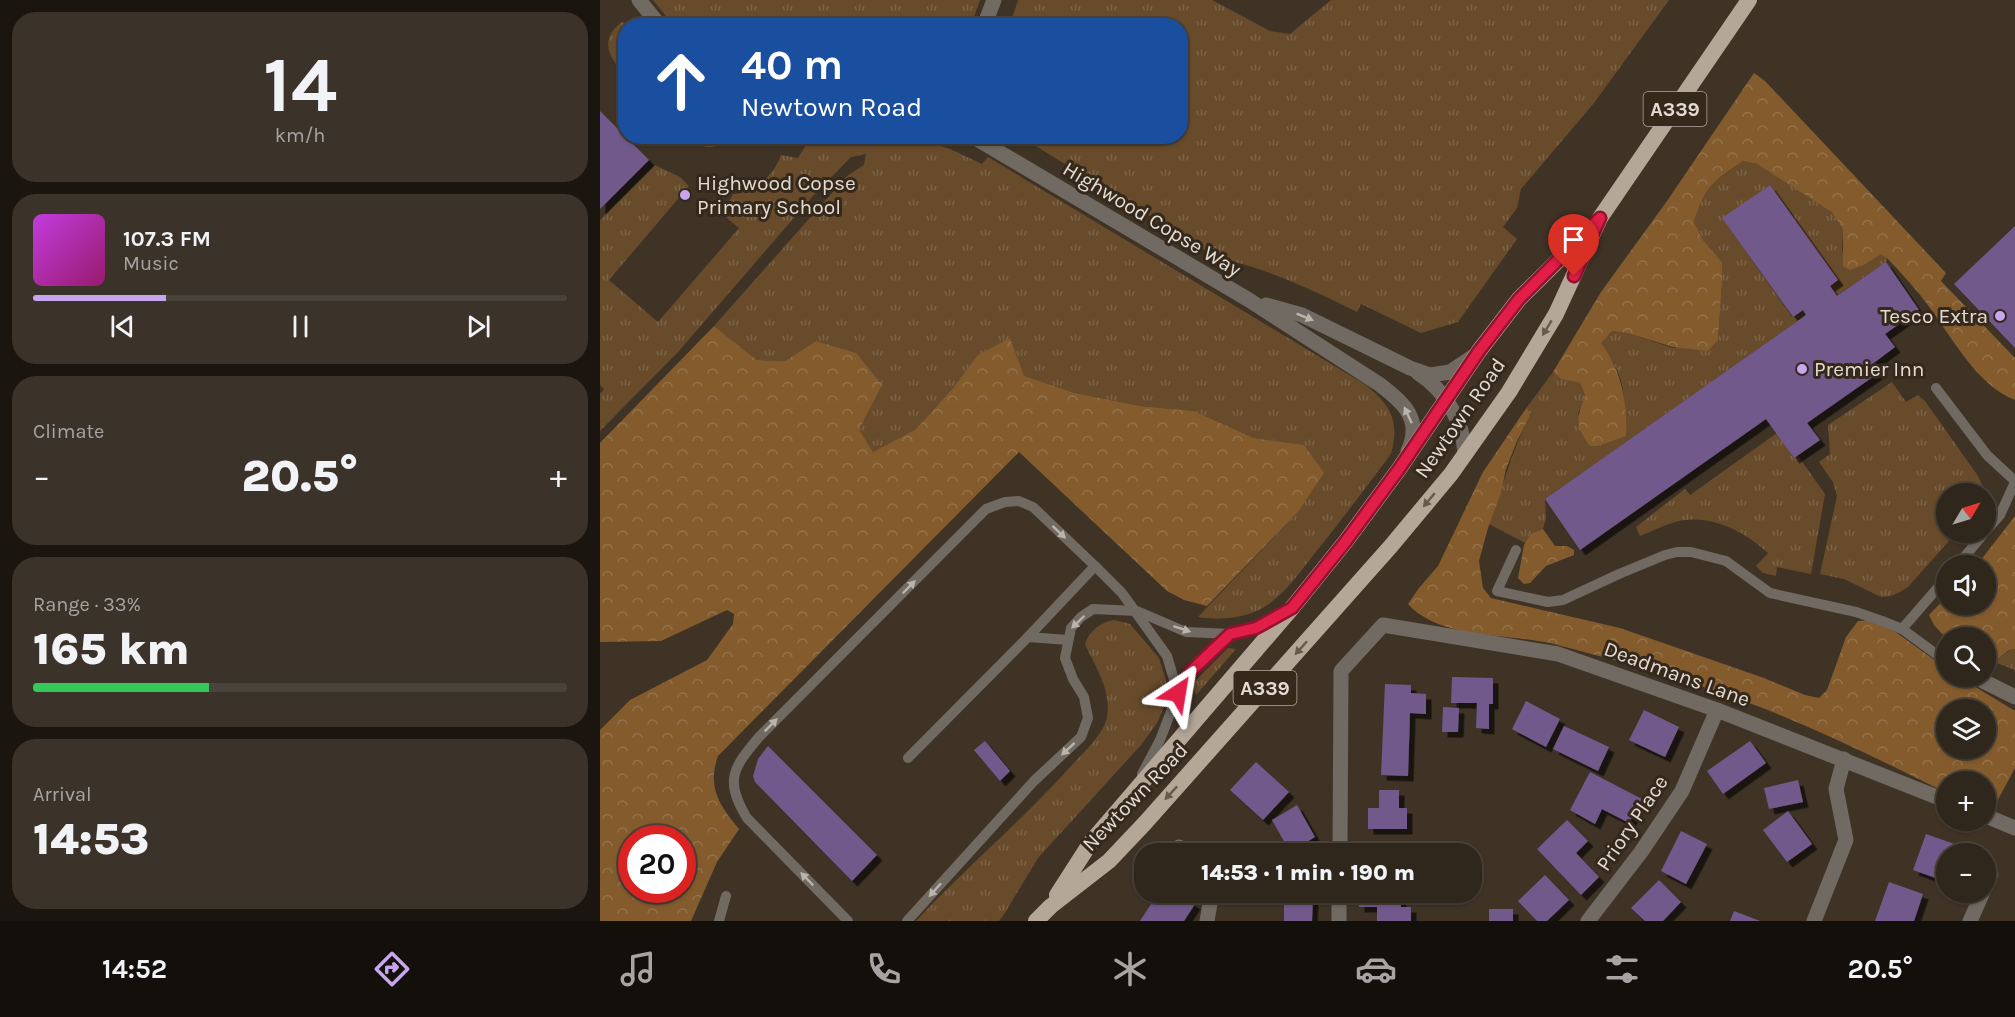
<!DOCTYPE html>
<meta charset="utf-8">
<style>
:root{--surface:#2f261c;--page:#3b3229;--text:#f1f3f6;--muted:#a7a5a3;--line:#4a433b;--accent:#c8a6ef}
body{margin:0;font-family:Karla,sans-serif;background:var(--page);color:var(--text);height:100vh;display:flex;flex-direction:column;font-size:22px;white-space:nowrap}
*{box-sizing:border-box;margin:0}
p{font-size:20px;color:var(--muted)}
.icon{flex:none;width:33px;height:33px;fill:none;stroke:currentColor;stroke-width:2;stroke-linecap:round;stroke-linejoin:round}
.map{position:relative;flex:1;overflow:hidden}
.side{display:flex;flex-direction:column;gap:12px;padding:12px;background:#1a150f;width:600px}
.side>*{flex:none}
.guide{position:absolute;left:18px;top:18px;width:570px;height:126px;border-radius:24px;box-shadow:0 2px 4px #0004,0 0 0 2px var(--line);background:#1a4fa0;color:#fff;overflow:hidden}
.needle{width:39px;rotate:52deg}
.fabs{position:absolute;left:1336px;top:483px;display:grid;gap:12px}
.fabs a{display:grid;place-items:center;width:60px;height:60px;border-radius:50%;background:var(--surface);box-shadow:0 2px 4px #0004,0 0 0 2px var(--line);font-size:30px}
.speed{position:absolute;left:18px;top:825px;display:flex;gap:12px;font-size:30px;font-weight:700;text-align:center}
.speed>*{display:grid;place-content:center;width:78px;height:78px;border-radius:50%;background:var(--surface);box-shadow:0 2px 4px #0004,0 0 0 2px var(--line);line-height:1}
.speed .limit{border:9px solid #d22;background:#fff;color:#111}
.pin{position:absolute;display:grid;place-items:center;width:51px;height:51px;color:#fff;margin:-62px -26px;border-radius:50% 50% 50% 0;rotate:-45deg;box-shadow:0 0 6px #0007}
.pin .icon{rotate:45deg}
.me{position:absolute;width:66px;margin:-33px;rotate:33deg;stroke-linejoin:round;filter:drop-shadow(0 0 4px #0008)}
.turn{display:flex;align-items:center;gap:21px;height:126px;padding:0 24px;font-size:27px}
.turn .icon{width:78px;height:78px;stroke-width:2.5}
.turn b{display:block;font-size:42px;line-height:51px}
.big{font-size:45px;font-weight:800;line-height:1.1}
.side .card{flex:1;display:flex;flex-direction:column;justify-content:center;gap:9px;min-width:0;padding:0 21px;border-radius:24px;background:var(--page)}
.side .dial{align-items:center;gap:0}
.dial b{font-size:78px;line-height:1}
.song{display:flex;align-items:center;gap:18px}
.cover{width:72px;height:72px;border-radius:9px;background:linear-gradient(135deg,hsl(290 70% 55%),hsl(320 70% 35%))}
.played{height:6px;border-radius:3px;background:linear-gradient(90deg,var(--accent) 25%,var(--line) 25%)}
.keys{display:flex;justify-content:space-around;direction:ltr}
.heat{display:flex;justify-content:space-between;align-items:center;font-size:33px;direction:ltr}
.charge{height:9px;border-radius:4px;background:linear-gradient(90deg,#34c759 33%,var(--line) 0)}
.trip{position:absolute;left:534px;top:843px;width:348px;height:60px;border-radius:24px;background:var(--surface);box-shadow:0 2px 4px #0004,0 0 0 2px var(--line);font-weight:800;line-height:60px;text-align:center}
.tabs{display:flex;height:96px;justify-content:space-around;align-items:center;background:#130f0b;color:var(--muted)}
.tabs .icon{width:42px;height:42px}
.tabs .current{color:var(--accent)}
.tabs b{font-size:27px;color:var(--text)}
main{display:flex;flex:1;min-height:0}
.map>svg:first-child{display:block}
.grass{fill:url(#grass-tufts)}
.forest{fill:url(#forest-crowns);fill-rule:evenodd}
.building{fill:#715a8b;filter:url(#shadow)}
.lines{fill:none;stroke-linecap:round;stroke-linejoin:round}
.service{stroke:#706a63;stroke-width:10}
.minor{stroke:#706a63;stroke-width:15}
.trunk{stroke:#b4a798;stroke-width:16}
.oneway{fill:#bbb4ac}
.oneway2{fill:#685b4e}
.route-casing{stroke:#92132f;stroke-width:15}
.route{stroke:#e11d48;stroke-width:10}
.poi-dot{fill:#c8a6ef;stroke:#35291c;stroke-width:2}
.labels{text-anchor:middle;stroke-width:6;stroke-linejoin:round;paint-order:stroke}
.shield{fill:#35291c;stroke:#b0a69d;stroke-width:1.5}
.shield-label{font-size:20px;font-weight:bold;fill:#e4dcd4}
.poi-label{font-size:21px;fill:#e4dcd4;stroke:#35291c;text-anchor:start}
.street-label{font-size:21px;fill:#e4dcd4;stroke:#35291c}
</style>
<main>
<section class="side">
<div class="card dial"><b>14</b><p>km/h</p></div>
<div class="card">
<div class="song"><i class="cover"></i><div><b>107.3 FM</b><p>Music</p></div></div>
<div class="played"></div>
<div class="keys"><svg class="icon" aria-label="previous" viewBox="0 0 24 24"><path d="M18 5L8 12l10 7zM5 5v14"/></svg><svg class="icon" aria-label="pause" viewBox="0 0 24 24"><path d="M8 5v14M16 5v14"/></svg><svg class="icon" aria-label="next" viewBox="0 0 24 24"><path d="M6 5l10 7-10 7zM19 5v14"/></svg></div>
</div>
<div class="card"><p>Climate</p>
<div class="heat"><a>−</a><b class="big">20.5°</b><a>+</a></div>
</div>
<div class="card"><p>Range · 33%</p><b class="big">165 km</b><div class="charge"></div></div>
<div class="card"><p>Arrival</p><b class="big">14:53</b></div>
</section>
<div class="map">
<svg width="1415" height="921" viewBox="0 0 1415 921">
<defs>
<pattern id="grass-tufts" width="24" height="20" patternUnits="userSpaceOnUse" patternTransform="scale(1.5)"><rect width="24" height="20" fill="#684b2b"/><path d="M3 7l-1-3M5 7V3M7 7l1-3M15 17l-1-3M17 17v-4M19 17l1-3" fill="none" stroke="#7d6449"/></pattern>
<pattern id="forest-crowns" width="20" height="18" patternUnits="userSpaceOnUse" patternTransform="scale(1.5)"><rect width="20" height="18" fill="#835b2d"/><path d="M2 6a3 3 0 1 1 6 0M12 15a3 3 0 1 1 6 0" fill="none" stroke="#94724b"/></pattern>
<filter id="shadow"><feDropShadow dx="5.5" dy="5.5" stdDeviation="0" flood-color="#0009"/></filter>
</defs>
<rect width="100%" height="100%" fill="#3f3326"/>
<g class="grass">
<polygon points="53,0 380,0 371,25 74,26"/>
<path d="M418 0H612L670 31 690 34 731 0H1069L994 103 921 189 917 208 903 227 917 239 858 322 821 333 761 304 757 312C712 290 667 268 618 258L421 137 580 136V26L410 25Z"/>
<path d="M22 22 31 25 26 26 25 74C7 56 0 38 22 22Z"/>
<path d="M312 136 350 149 382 164 388 157 766 385C791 406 800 421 791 454 766 487 741 521 715 553 699 573 684 596 661 609 641 619 619 620 598 617L698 512 703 445 654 438 594 411 541 406 475 393 423 376 410 339 378 356 353 388 316 429 273 452 259 429 216 341 185 361 157 360 114 326 247 176 264 165 266 154 251 157 212 197 78 352 0 431V394L4 389 0 385V220L55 165 80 177 89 186 9 280 58 322 139 228 122 214 133 194C155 193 174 175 181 155L198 158 211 137Z"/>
<path d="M88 137H129C116 151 102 150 88 137Z"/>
<path d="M1143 161 1157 164 1232 211 1243 229 1242 251 1264 265 1281 253 1287 258 1286 262 1237 296 1230 286 1238 280 1170 185 1123 219 1192 317 1203 310 1206 315 945 499 946 518 943 529 930 534 925 543 889 524C904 486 910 453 930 416L927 407 953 372 961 379 980 383 985 395 978 414 998 446 1007 442C1012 428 1020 412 1023 398 1026 382 1010 355 1000 342L1012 331 1027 333 1073 348 1118 340 1122 283V262L1103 240 1094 222C1104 187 1115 181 1143 161Z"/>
<path d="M1292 382 1306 402 1318 395 1325 401 1378 476 1382 485 1383 493 1347 494V532L1356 533 1308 587C1299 593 1292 597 1281 597L1244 579 1220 574 1237 496 1233 482 1219 462 1230 454 1228 425Z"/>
<path d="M1177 433 1194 458 1198 456 1225 494 1211 574 1177 567 1176 576 1163 573 1156 566 1168 553C1145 532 1112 514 1079 521 1066 524 1053 531 1040 536L1036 527 1085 489 1090 495Z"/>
<path d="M514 620 530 624 559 658 566 681V702L557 723 541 745 438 858 403 916 399 921H316C366 867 423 820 472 765 483 753 504 734 507 717 512 691 495 666 485 644 489 631 501 622 514 620Z"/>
<polygon points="628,648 636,649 596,695 592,684"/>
<polygon points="1415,649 1415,670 1394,662 1410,650"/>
</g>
<g class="forest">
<path d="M1154 73 1165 81 1346 273 1341 281 1415 358V400C1378 386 1352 338 1330 308 1317 290 1302 274 1287 258L1281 254 1264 265 1250 270 1243 266V229L1232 212 1157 164 1143 161C1115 180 1104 187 1094 222L1103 240 1122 262V283L1118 340 1108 351 1073 347 1027 333 1012 331 1001 343C1021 369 1028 403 1026 436L998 446H990C974 425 977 418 985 395L980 383 961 379 953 372 1001 292 1067 201Z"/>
<path d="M114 326 157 360 185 361 216 341 256 353 282 385 259 429 273 452 316 429 353 388 378 355 410 338 424 376 475 393 541 406 594 411 654 438 704 445 724 473 698 512 607 606 584 600 567 591 419 452 118 756C107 787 119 805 139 829L117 862 91 921H0V730L30 700 107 660 133 624 134 614 127 610 61 641 0 642V443ZM82 838V890H32V838Z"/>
<path d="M927 407 930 416 917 441 906 469 901 493 888 528 879 561 883 588 891 598 1020 628 1164 678 1205 695 1219 698 1227 690 1246 637 1258 621 1273 620 1297 633 1347 669V676L1359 677 1415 711V768L1394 807 1386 804V782H1347V793C1282 761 1217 728 1149 703 1085 679 1019 661 954 644 909 633 840 640 808 604L819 588 838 566 883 472ZM1347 710H1386V748H1347Z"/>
<polygon points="1415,516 1415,649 1409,650 1394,662 1386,659 1386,638 1347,639 1334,625 1329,615 1347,596 1347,604 1386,604 1386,566 1377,565"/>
<polygon points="943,529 955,546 967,546 974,550 974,555 946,566 930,583 924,584 918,578 924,545 930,534"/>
</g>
<g class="building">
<polygon points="0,111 49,160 0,209"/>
<polygon points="1170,185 1238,280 1230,286 1237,296 1286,262 1319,310 1285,334 1295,347 1271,365 1277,374 1207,423 1220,440 1194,458 1166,419 980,550 945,499 1206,315 1203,310 1193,317 1122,218"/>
<polygon points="1415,226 1415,348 1354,284"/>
<polygon points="852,677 893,678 893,704 889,704 889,729 876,728 877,703 851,703"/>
<polygon points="785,684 811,685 811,693 826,694 826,714 810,713 808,776 781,775"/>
<polygon points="926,701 960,719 946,747 912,729"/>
<polygon points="843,707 859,708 858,732 842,732"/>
<polygon points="1044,710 1079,727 1065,757 1029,740"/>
<polygon points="964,726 1009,747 998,771 953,749"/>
<polygon points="385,741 410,771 400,781 374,750"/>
<polygon points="1150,741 1166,763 1123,794 1107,771"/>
<polygon points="168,746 277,855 252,881 155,782 153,776 158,759"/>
<polygon points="656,762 689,792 663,820 630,790"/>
<polygon points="990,772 1042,799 1029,823 1002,809 995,824 970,810"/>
<polygon points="1198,780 1203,802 1169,809 1164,788"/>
<polygon points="779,790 799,790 799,808 807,808 807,829 768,829 768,808 779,808"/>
<polygon points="697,805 715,837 690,852 672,820"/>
<polygon points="1188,811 1212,844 1187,862 1163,830"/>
<polygon points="967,820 988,841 976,853 999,877 981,895 937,849"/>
<polygon points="1081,831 1107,844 1086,884 1061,871"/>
<polygon points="1326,834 1360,846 1357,854 1347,854 1347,882 1313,870"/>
<rect x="760" y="848" width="40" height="6"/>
<polygon points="945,875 969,900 947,921 937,921 918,901"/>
<polygon points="1059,880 1081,902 1063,921 1045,921 1031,908"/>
<polygon points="1289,882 1323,894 1314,921 1275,921"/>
<polygon points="559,892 578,892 595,904 584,921 540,921"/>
<polygon points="759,892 801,892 801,907 811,907 811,921 777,921 777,907 759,907"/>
<polygon points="684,898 713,899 712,921 684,921"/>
<rect x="889" y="909" width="24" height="12"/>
<polygon points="1134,911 1160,921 1130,921"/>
</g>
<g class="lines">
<g class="service">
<polyline points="1336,388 1387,455 1415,481"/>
<polyline points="1386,531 1400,515 1415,482"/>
<polyline points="916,550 897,591 948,602 963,600 1019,574 1065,555 1077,552 1091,552 1126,561 1170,593 1256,612 1282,621 1302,629 1347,662"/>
<polyline points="1357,566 1385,532"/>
<polyline points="1302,629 1347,577"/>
<polyline points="428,637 468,640"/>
<polyline points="308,758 428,637 495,566"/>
<polyline points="542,774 560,740 578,693 590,672 630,634"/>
<polyline points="119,921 126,896"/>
<path d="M248 921 147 818C124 780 133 768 159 737L386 509 405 502 419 501 433 507 495 566 522 593 567 656 578 693"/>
<polyline points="307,921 434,781 481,737 488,718 484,697 473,679 465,658 471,628 481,617 493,609 537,611 586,632 630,634 656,628 683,613"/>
</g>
<g class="minor">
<polyline points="39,0 60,26"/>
<polyline points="384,26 394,0"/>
<path d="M372 136 649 300 779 384C803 402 823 419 808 451"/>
<polyline points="666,305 702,315 810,368 830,375 850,372 874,356"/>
<path d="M818 373C846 391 863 421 865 454"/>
<polyline points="1373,676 1415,697"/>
<polyline points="1386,816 1415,828"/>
<polyline points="579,847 586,854"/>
<polyline points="740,854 741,671 783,625 958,654 1117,710 1347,801"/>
<polyline points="1386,885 1391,874"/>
<polyline points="607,921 612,892"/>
<polyline points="739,921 739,892"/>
<polyline points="988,921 1041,852 1082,791 1117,710"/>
<polyline points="1214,921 1246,840 1236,789 1244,759"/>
<polyline points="1370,921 1383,892"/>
</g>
<g class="trunk">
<polyline points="457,895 491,842 692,608 746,541 799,469 879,351 919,299 991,228"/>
<polyline points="436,921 451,906 509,861 545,823 791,546 851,474 909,392 956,314 1000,218 1149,0"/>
</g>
</g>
<defs><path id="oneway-solid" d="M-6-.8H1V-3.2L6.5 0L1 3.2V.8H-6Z" transform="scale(1.5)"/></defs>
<g class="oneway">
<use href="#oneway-solid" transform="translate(705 317) rotate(22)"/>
<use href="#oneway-solid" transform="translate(808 415) rotate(-115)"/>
<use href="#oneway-solid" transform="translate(459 532) rotate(43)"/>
<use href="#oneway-solid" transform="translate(309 587) rotate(-45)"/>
<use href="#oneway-solid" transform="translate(478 622) rotate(136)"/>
<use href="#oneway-solid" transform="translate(582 629) rotate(18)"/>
<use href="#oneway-solid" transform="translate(171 725) rotate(-45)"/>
<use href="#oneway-solid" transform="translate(468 749) rotate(137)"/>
<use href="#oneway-solid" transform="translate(207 879) rotate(-134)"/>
<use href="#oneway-solid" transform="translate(335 890) rotate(132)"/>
</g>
<g class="oneway2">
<use href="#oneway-solid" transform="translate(947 328) rotate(121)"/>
<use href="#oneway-solid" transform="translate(829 500) rotate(130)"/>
<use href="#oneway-solid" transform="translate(701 648) rotate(132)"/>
<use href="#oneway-solid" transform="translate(571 793) rotate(133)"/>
</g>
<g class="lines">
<defs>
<polyline id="route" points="578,693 590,672 630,634 656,628 692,608 746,541 799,469 879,351 919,299 1000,218 974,276"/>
</defs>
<use href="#route" class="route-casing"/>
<use href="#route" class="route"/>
</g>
<g class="poi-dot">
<circle cx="85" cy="195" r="6"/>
<circle cx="1400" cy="316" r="6"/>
<circle cx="1202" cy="369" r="6"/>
</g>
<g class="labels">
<g class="shield">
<rect x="1043.5" y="92" width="63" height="34" rx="4.5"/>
<rect x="633.5" y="671" width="63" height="34" rx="4.5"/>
</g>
<g class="shield-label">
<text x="1075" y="116">A339</text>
<text x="665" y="695">A339</text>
</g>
<g class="poi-label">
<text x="97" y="190">Highwood Copse<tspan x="97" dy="24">Primary School</tspan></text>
<text x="1388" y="323" text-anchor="end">Tesco Extra</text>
<text x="1214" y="376">Premier Inn</text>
</g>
<g class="street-label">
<text transform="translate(552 219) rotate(31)" y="7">Highwood Copse Way</text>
<text transform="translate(860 418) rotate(-55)" y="7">Newtown Road</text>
<text transform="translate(1077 674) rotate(20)" y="7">Deadmans Lane</text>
<text transform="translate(535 797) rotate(-46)" y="7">Newtown Road</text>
<text transform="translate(1032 823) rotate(-56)" y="7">Priory Place</text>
</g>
</g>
</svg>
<div class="fabs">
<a><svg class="needle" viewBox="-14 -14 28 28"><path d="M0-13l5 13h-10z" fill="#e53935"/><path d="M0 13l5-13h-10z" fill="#a7a5a3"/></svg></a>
<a><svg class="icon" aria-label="sound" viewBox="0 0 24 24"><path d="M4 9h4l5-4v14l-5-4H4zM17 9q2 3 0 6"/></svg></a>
<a><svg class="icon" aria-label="search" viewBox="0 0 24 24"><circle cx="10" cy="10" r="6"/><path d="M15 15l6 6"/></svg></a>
<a><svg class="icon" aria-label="layers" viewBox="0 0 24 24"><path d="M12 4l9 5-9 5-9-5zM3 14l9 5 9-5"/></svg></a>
<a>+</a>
<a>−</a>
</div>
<div class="speed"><div class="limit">20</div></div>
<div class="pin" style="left:974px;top:276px;background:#d93025"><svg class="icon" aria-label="arrive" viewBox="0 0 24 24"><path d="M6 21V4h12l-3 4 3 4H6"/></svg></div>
<svg class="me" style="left:578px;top:693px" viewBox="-20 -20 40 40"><path d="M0-17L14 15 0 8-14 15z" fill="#e11d48" stroke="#fff" stroke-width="4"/></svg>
<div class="trip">14:53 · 1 min · 190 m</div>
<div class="guide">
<div class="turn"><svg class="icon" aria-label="ahead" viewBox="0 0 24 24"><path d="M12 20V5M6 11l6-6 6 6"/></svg><div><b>40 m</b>Newtown Road</div></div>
</div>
</div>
</main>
<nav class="tabs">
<b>14:52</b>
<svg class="icon current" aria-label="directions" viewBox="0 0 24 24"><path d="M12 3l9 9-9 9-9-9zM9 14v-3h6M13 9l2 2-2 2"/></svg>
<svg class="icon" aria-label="music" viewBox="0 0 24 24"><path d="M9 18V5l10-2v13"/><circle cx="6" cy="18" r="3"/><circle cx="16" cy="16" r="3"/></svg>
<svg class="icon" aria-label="phone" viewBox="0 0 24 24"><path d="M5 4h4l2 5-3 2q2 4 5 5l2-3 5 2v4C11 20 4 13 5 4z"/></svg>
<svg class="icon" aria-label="climate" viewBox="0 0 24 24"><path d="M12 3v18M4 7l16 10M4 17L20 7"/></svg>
<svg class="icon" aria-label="car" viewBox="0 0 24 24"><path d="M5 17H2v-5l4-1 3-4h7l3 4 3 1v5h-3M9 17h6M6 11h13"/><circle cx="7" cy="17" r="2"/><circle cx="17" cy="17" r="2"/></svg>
<svg class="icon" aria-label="filters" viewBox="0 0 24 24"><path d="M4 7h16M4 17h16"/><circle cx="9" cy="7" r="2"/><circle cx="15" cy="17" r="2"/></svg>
<b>20.5°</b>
</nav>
